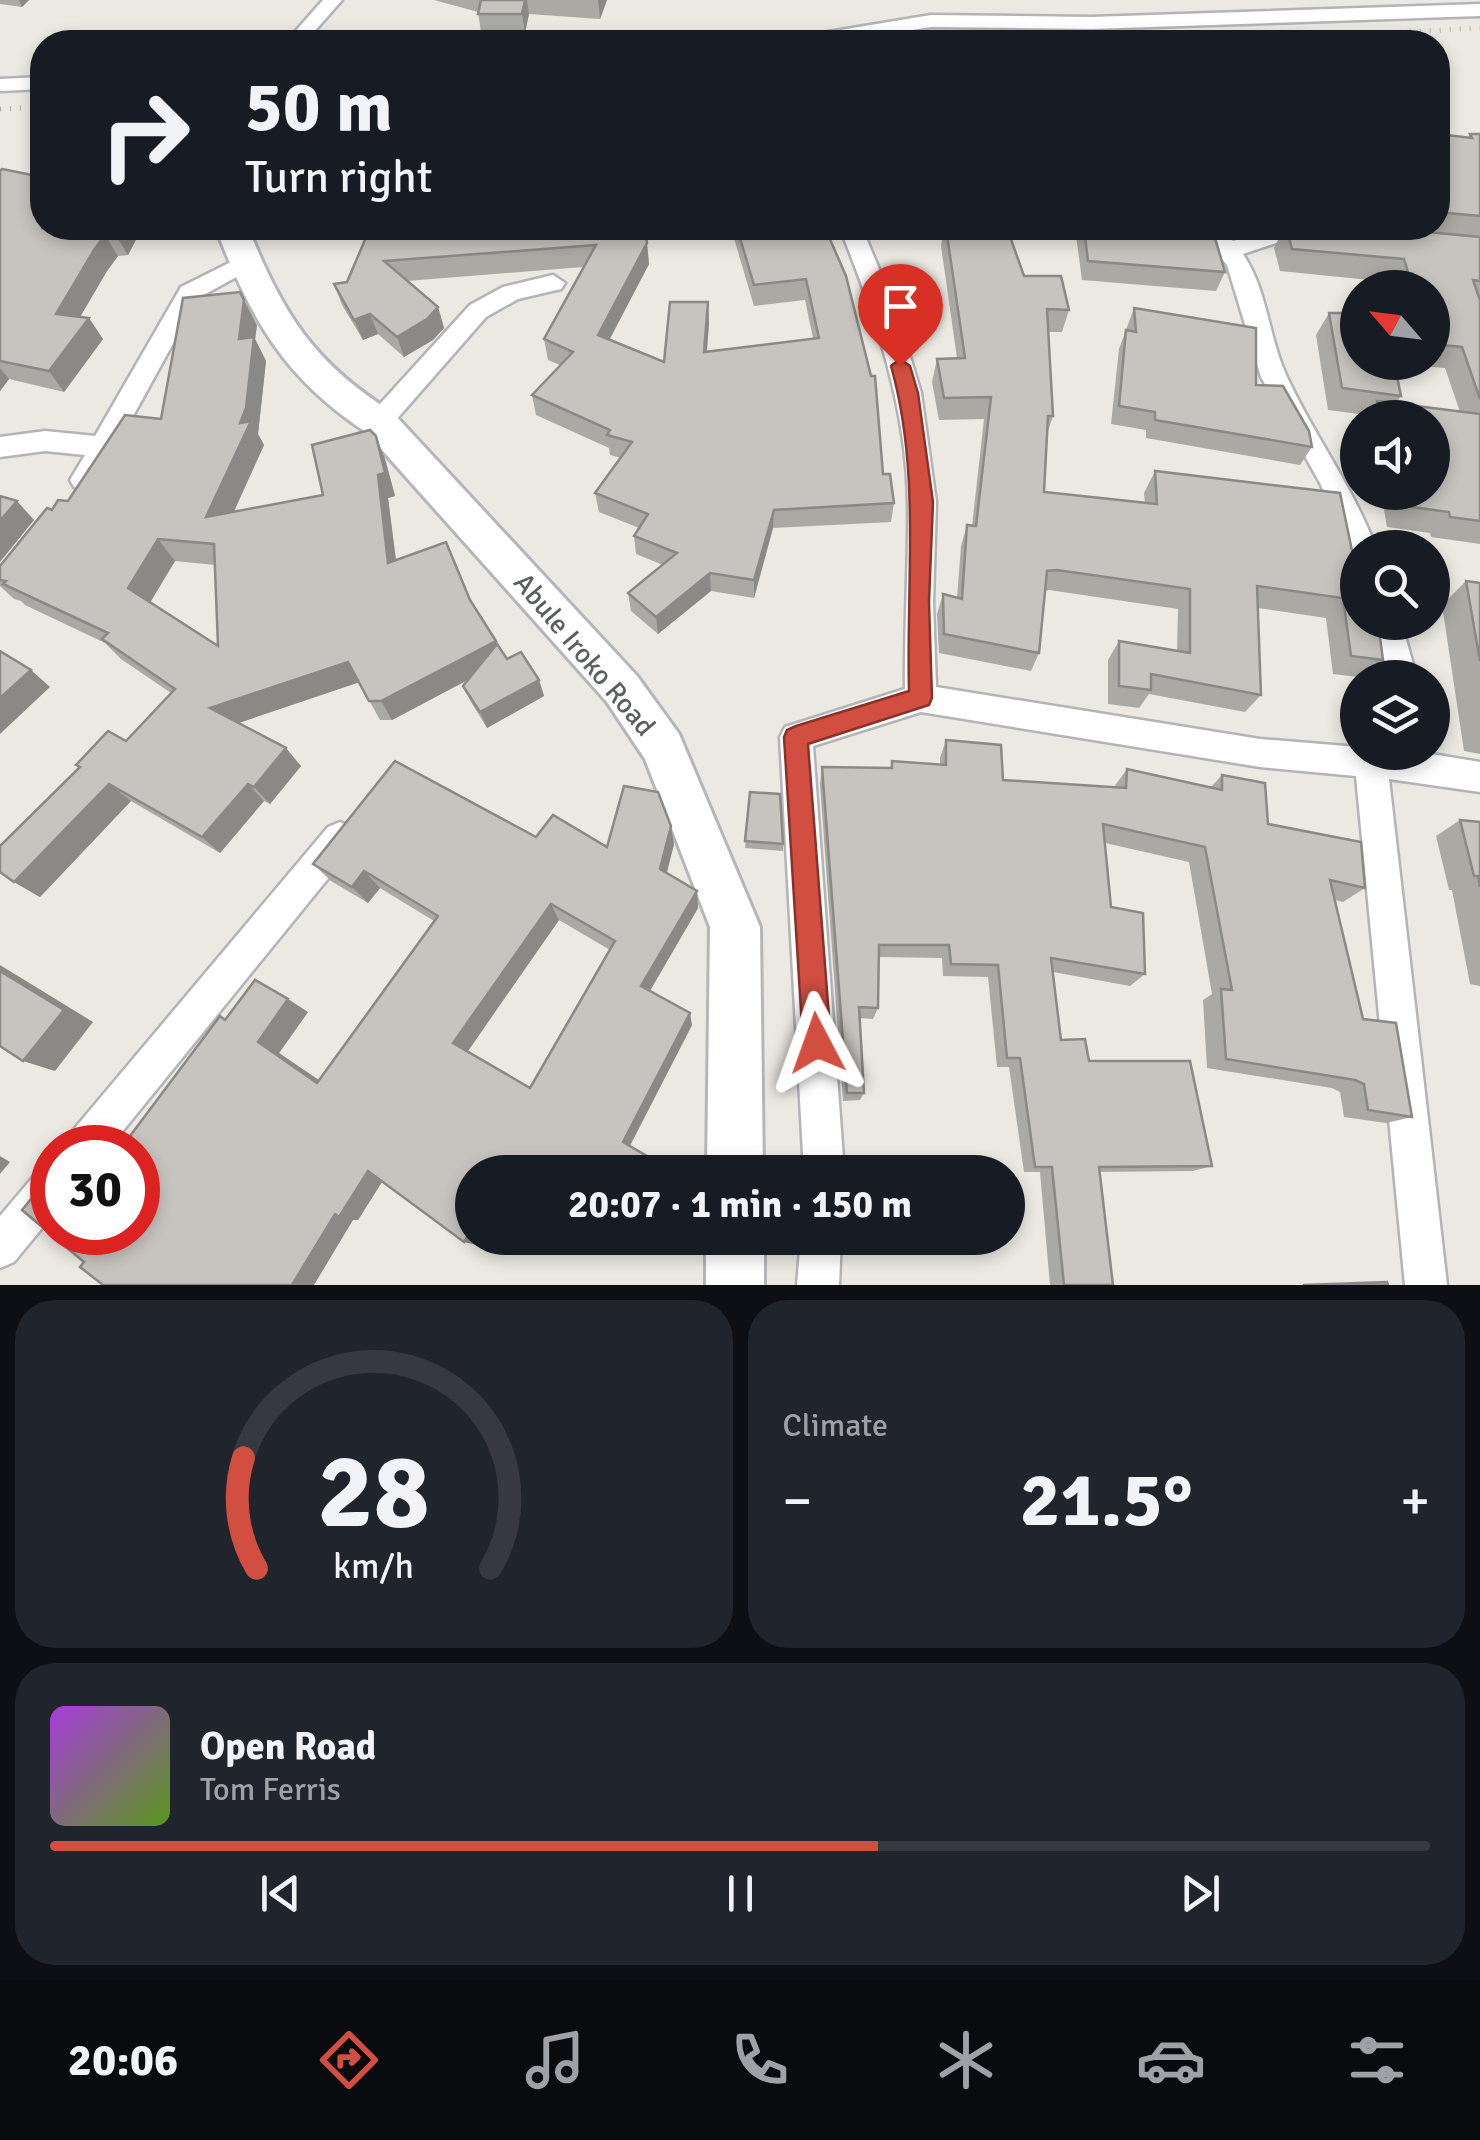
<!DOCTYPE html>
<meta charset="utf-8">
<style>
:root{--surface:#171b24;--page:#20242c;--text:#f1f3f6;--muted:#9ea1a6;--line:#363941;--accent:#d24e41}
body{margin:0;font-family:Signika,sans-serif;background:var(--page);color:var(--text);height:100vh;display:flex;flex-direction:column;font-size:38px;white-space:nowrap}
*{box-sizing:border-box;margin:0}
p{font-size:32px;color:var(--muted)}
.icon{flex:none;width:55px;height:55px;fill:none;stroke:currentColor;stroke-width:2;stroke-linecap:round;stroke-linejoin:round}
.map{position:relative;height:1285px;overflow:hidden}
.details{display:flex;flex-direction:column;gap:15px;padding:15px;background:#0d0f14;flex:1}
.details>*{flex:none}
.hud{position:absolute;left:30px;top:30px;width:1420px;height:210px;border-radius:40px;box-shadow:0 5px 15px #0003;background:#171b24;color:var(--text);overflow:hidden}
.needle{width:65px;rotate:298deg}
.tools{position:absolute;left:1340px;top:270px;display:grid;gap:20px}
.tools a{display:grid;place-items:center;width:110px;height:110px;border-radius:50%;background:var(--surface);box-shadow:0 5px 15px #0003;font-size:50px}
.speed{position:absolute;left:30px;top:1125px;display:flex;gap:20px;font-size:50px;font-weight:700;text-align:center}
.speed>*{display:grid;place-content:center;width:130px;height:130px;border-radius:50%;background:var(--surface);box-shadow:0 5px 15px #0003;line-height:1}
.speed .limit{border:15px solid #d22;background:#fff;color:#111}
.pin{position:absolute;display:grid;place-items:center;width:85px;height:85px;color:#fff;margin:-102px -42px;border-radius:50% 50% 50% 0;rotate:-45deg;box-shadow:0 0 10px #0007}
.pin .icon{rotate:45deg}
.me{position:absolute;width:110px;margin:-55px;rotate:356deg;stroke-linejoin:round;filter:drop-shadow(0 0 8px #0008)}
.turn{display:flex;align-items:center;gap:35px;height:210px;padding:0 50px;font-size:45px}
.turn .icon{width:130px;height:130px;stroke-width:2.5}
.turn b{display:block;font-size:70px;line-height:85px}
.big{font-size:75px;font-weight:700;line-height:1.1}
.details .card{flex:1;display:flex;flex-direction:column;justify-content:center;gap:15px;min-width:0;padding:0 35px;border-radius:40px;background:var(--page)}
.details .dial{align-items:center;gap:0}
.dial svg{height:260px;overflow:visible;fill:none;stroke:var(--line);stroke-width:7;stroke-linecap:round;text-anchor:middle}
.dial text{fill:var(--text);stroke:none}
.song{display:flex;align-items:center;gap:30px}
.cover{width:120px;height:120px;border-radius:15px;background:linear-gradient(135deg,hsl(280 70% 55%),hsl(90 70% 35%))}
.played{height:10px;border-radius:5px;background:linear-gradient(90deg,var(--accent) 60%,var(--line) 60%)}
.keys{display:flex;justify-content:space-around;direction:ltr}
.heat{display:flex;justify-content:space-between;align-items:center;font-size:55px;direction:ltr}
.details .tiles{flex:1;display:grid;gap:15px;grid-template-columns:1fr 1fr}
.card:last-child{grid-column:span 2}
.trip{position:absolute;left:455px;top:1155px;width:570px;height:100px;border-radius:50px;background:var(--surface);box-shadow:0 5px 15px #0003;font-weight:700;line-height:100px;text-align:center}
.tabs{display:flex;height:160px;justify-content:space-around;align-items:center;background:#090b0e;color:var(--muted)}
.tabs .icon{width:70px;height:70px}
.tabs .selected{color:var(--accent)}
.tabs b{font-size:45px;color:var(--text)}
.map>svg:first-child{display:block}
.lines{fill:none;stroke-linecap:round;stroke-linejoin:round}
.street-casing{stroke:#b3b4b8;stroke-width:5}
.secondary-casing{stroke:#b4b6bb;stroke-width:6}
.street{fill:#fff;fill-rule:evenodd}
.secondary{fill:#fff;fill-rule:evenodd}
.rail{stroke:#b0b1b1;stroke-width:5;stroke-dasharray:1 9;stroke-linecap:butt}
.wall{fill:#aba9a4;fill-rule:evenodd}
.shaded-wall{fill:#8b8986}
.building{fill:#c7c4bf;stroke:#8b8986;stroke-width:2.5;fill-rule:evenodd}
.route{fill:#d24e41;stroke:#88332a;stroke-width:2.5}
.labels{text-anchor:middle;stroke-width:8;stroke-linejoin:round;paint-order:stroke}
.street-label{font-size:28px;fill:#5b5d61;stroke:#fff}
</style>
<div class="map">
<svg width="1480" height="1285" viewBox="0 0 1480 1285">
<rect width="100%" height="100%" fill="#ebe9e2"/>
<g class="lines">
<defs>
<g id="street">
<polygon points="323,0 342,0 305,42 286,42"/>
<polygon points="1480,4 1480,16 1091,29 931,27 836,42 794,42 804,36 931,15 1091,17"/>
<polygon points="42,77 42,89 0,91 0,79"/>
<path d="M840 228H862L896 310 921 393 936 502 933 603 936 687 1260 739 1358 747V752H1420L1480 762V792L1389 779 1447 1285H1405L1356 776 1260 767 921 712 813 746 844 1172H804L780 737 785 727 905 689C904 627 909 566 908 504 907 407 875 316 840 228Z"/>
<path d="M1195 228H1219L1233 241C1257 234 1312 215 1331 234L1320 241 1291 238 1243 254C1268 291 1268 337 1287 377 1314 435 1353 487 1376 548H1358V558L1352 556 1320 483 1261 377 1227 265Z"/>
<polygon points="245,255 257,263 253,268 198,298 94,487 84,490 74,487 70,480 85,455 45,451 0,457 0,437 45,431 95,436 181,287"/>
<polygon points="553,275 565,283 561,289 518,299 486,317 388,429 370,429 366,422 370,415 470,305 503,287"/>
<polygon points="1371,622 1401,622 1417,678 1387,678"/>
<polygon points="340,822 352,827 357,838 352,849 109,1148 65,1148 70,1134 328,827"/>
<polygon points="52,1165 52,1216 14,1262 0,1268 0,1216 38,1171"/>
<polygon points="801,1238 841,1238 839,1285 797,1285"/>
</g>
<g id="secondary">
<path d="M216 228H248C283 313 312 362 392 412L637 676 679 734 760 927 763 1172H707L710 927 645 759 607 702 366 432C284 378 250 318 216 228Z"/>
<rect x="706" y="1238" width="58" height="47"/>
</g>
</defs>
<use href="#street" class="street-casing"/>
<use href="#secondary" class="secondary-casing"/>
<use href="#street" class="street"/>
<use href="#secondary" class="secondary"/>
<g class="rail">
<polyline points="1220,42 1480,28"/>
<polyline points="0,109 42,107"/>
</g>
</g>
<g class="wall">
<polygon points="0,0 29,0 22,7 0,4"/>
<polygon points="434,0 607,0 600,19 529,14 525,33 481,32 478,12"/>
<path d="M1438 134 1468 138 1470 134H1480V544L1431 537 1430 533 1387 527 1381 492H1432V418H1365L1367 415 1328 410 1316 335 1329 313 1358 362H1432V288H1392L1390 282 1280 271 1274 248 1284 228H1438ZM1394 364 1445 368 1460 412 1396 403 1401 396Z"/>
<polygon points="0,171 142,228 128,255 118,256 107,271 80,317 103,339 64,392 9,379 0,391"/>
<polygon points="400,228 400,232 446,234 645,228 649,264 610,339 664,362 708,302 709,323 707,352 813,338 805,300 754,306 733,235 732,228 818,228 883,474 894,503 891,522 773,528 754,598 711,591 658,634 631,611 628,593 663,565 636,554 634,536 639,528 599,512 595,493 621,458 610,455 609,448 536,415 532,395 560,365 548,360 544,339 584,267 407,281 438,307 444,328 433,340 404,357 378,334 363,340 342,305 334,284 347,282"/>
<polygon points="944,228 1007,228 1024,276 1069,310 1062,332 1048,332 1053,416 1047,434 1044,492 1145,503 1144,493 1155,471 1355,565 1383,660 1366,678 1333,674 1326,618 1258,608 1261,695 1245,712 1149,694 1139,708 1108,704 1108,660 1119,641 1177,651 1178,609 1049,590 1045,591 1039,653 1031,671 939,653 937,614 943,594 957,598 961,546 967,525 972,526 984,419 939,420 932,382 937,359 957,358 941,246"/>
<polygon points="1075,228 1212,228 1225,272 1216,291 1082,280"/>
<polygon points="1134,308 1256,385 1312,447 1300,465 1146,438 1146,430 1111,424 1119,349"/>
<path d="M257 325 255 339 266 361 258 434 264 445 234 512 323 495 376 436 385 459 395 496 388 498 396 560 470 600 507 659 539 680 544 696 487 728 471 702 463 686 468 680 392 720H380L359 682 238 723 301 766 270 804 264 801 220 853 131 801 40 897 14 882 126 741 171 693 121 659 105 643 25 605 21 601 14 599 0 586V566L52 510 68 501 161 419ZM175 561 215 565 218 646 150 603Z"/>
<polygon points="1466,581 1480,583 1480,754 1464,751 1442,605"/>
<polygon points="946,740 1003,780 1114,787 1127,769 1211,787 1222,775 1268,824 1365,888 1343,902 1335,900 1363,1019 1412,1117 1386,1123 1344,1117 1340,1092 1332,1088 1207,1068 1203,1000 1212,994 1189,862 1105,843 1111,907 1145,974 1130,986 1053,972 1061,1040 1089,1061 1212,1166 1193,1171 1099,1172 1113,1285 1050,1285 1040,1172 1024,1172 1009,1067 997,1067 988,977 943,976 942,958 879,957 878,1008 873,1019 859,1018 864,1093 860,1100 843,1101 820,784 822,767 890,768 892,761 940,765 940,758"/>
<polygon points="750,792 783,844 783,851 745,848"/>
<polygon points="1460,820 1480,822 1480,986 1470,984 1452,890 1449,890 1436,836"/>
<path d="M536 837 607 847 674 844 667 873 697 891 698 908 650 991 692 1025 630 1146 652 1159 656 1165 652 1172H533L525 1168 478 1245 464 1242 382 1182 358 1220H353L84 1262 138 1232 226 1019 308 1012 279 1053 319 1080 434 921 380 888 368 903 331 881 313 864ZM559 920 610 950 530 1088 467 1051Z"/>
</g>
<g class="shaded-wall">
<polygon points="19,0 29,0 22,7"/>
<polygon points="525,0 527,0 529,14 525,33 522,14"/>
<polygon points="598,0 607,0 600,19"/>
<polygon points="119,228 142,228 128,255 115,234"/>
<polygon points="313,228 358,228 315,233"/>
<polygon points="105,235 118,256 107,271 70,334 56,314 94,250"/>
<polygon points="647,243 649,264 601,355 598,335"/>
<polygon points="244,300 257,325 255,339 266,361 258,434 264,445 221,539 206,517 240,423 239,339"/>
<polygon points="708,302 709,323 705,373 704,352"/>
<polygon points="438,307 444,328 433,340 404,357 397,337"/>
<polygon points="370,314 378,334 363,340 354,320"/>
<polygon points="89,318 103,339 64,392 49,371"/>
<polygon points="0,368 9,379 0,391"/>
<polygon points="376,436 385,459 395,496 388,498 399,585 388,563 378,475"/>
<polygon points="17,501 34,520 0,562 0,521"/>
<polygon points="774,510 773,528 754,598 754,580"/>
<polygon points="158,539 175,561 146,609 128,588"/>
<polygon points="710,573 711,591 658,634 656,617"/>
<polygon points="496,641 503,661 392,720 381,701"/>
<polygon points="348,662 360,682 227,727 210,708"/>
<polygon points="31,670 50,687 0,734 0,698"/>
<polygon points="539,680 544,696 487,728 480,712"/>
<polygon points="286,748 301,766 270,804 254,787"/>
<polygon points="109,784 131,801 40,897 14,882"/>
<polygon points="248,784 264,801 220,853 202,837"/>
<polygon points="671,826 674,844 663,886 660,869"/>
<polygon points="364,871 380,888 368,903 352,887"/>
<polygon points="697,891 698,908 645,999 641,986"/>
<polygon points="551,904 559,920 466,1054 453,1043"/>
<polygon points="0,965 93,1022 55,1071 23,1061 0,971"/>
<polygon points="288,999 308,1012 279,1053 336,1092 317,1083 258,1042"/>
<polygon points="690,1013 692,1025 628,1149 623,1142"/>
<polygon points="0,1156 10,1162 0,1174"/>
<polygon points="652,1159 656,1165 652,1172 645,1172"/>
<polygon points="515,1162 525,1168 522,1172 508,1172"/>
<polygon points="368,1171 385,1177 358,1220 353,1220 314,1285 292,1285 335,1214"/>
<polygon points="472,1229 472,1238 482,1238 478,1245 464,1242"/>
<polygon points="658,1238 663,1238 658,1248 654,1246"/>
</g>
<g class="building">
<polygon points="481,0 525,0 522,14 478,14"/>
<polygon points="1438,134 1472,138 1470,134 1480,134 1480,216 1438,212"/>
<polygon points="2,169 42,177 42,228 119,228 115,234 105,235 94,250 56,314 89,318 49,371 0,361 0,171"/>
<polygon points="370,228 394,228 394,232 446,234 447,228 645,228 647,243 598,335 664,362 670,302 708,302 704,352 819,338 806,279 754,285 737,228 818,228 819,231 826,230 846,276 871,376 875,376 883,474 890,474 894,503 774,510 754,580 710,573 656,617 628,593 677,553 634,536 648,514 595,493 632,442 607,435 610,430 532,395 573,352 544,339 596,245 384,261 438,307 427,319 397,337 370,314 354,320 334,284 347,282"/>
<polygon points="946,228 1007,228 1024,276 1061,276 1069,310 1047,309 1053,416 1048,416 1044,492 1157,504 1155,471 1340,493 1355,565 1358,565 1358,622 1378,622 1383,660 1351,656 1343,598 1257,586 1261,695 1151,674 1151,690 1119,686 1119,641 1190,653 1190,589 1057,570 1047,571 1039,653 944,634 943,594 962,599 967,525 976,526 991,397 944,398 937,359 965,358"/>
<polygon points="1084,228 1212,228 1225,272 1088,261"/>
<polygon points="1286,228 1385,228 1480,237 1480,281 1473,280 1480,300 1480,399 1462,347 1432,344 1432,288 1413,288 1404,259 1292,249"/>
<path d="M240 292 244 300 239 339 254 337 246 408 240 423 251 421 206 517 323 495 312 445 370 430 376 436 385 473 378 475 388 563 446 542 470 600 496 641 381 701H369L348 662 210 708 286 748 254 787 248 784 202 837 109 784 14 882 0 872V846L80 767 76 765 108 731 126 741 175 689 102 639 108 633 3 584 6 581 0 580V566L47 508 52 510 58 500 68 501 125 415 161 419 183 298ZM158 539 214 544 218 646 128 588Z"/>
<polygon points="1134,308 1256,328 1256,385 1283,386 1309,431 1312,447 1155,420 1155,412 1119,406 1126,330 1136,332"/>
<polygon points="1329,313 1358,313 1358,362 1394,362 1401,396 1342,388"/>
<polygon points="1377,401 1480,414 1480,521 1450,517 1449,512 1405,506 1402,492 1432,492 1432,418 1380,418"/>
<polygon points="0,496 17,501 0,521"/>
<polygon points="1466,581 1480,583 1480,661"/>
<polygon points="497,644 507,659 521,652 539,680 480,712 463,686"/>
<polygon points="0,651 31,670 0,698"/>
<polygon points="946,740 1001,745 1003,780 1126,788 1127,769 1222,790 1222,775 1265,783 1268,824 1361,842 1365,888 1330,880 1363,1019 1396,1023 1412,1117 1368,1110 1364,1084 1355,1080 1226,1059 1221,989 1232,990 1205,847 1103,824 1111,907 1143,913 1145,974 1051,958 1061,1040 1085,1039 1089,1061 1190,1061 1212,1166 1099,1167 1113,1285 1064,1285 1052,1167 1035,1167 1020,1058 1007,1058 998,965 951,964 949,945 879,945 878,1008 859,1007 864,1093 847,1093 822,767 892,768 892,761 946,765"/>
<path d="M395 761 536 837 553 815 607 847 624 786 658 792 671 826 660 869 697 891 641 986 690 1013 623 1142 652 1159 645 1172H533L515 1162 508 1172H472V1229L464 1242 368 1171 339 1217 335 1214 292 1285H103L80 1267 84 1262 22 1210 52 1173V1232H138V1148H121L220 1016 225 1020 255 980 288 999 258 1042 317 1083 438 916 364 871 352 887 313 864ZM551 904 615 941 530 1088 453 1043Z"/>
<polygon points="750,792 780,794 783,844 745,841"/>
<polygon points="1460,820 1480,822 1480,887 1478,876 1474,876"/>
<polygon points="0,971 64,1010 23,1061 0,1046"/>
<polygon points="641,1238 658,1238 654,1246"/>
<polygon points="1387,1282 1388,1285 1303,1285"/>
</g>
<path class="route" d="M900 359 910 366 918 393 933 502 929 602 932 698 929 705 808 744 831 1043 827 1053 817 1057 807 1053 803 1043 784 737 787 730 796 726 909 691C906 582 921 472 891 366Z"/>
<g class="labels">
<g class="street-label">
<text transform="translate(585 654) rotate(50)" y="10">Abule Iroko Road</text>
</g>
</g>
</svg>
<div class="tools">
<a><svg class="needle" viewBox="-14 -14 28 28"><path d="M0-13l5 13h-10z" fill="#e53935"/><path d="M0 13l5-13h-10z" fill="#9ea1a6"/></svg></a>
<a><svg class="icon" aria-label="sound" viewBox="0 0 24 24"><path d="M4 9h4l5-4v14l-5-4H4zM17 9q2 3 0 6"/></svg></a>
<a><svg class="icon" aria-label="search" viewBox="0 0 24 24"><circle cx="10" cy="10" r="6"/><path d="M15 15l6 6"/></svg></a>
<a><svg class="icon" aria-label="layers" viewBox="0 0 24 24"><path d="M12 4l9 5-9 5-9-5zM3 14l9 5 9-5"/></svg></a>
</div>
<div class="speed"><div class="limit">30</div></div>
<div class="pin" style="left:900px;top:366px;background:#d93025"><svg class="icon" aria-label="arrive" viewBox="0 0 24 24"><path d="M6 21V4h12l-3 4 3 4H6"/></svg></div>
<svg class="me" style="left:817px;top:1043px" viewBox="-20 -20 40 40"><path d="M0-17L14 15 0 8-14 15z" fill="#d24e41" stroke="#fff" stroke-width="4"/></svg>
<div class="trip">20:07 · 1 min · 150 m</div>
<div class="hud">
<div class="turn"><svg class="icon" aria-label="right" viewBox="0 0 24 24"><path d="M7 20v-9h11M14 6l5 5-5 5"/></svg><div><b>50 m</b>Turn right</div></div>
</div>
</div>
<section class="details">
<div class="tiles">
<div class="card dial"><svg viewBox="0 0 100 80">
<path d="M14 69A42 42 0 1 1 86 69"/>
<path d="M14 69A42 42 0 0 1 10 35" stroke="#d24e41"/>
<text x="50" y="56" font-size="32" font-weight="700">28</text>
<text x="50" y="72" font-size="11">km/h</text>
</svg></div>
<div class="card"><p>Climate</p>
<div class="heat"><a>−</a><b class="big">21.5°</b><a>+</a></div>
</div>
<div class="card">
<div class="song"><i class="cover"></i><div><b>Open Road</b><p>Tom Ferris</p></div></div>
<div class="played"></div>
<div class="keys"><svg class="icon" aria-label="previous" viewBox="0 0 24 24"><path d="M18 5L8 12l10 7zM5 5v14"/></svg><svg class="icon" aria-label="pause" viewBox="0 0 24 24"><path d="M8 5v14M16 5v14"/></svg><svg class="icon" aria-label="next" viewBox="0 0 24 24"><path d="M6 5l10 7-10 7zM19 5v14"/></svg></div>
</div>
</div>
</section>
<nav class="tabs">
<b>20:06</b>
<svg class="icon selected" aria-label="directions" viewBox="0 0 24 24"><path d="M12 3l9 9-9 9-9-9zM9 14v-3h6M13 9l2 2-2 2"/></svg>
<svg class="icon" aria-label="music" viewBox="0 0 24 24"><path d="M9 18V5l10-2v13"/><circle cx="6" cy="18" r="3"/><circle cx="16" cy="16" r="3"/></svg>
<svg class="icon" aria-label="phone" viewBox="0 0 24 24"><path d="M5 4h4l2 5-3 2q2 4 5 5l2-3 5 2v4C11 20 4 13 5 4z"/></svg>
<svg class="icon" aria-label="climate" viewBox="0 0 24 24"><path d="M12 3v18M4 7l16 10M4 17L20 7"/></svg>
<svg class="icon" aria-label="car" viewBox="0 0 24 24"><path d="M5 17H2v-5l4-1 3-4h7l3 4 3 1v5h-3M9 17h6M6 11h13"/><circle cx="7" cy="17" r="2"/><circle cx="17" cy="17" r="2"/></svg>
<svg class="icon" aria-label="filters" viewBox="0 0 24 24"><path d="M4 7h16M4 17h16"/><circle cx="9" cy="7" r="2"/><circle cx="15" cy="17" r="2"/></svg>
</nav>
